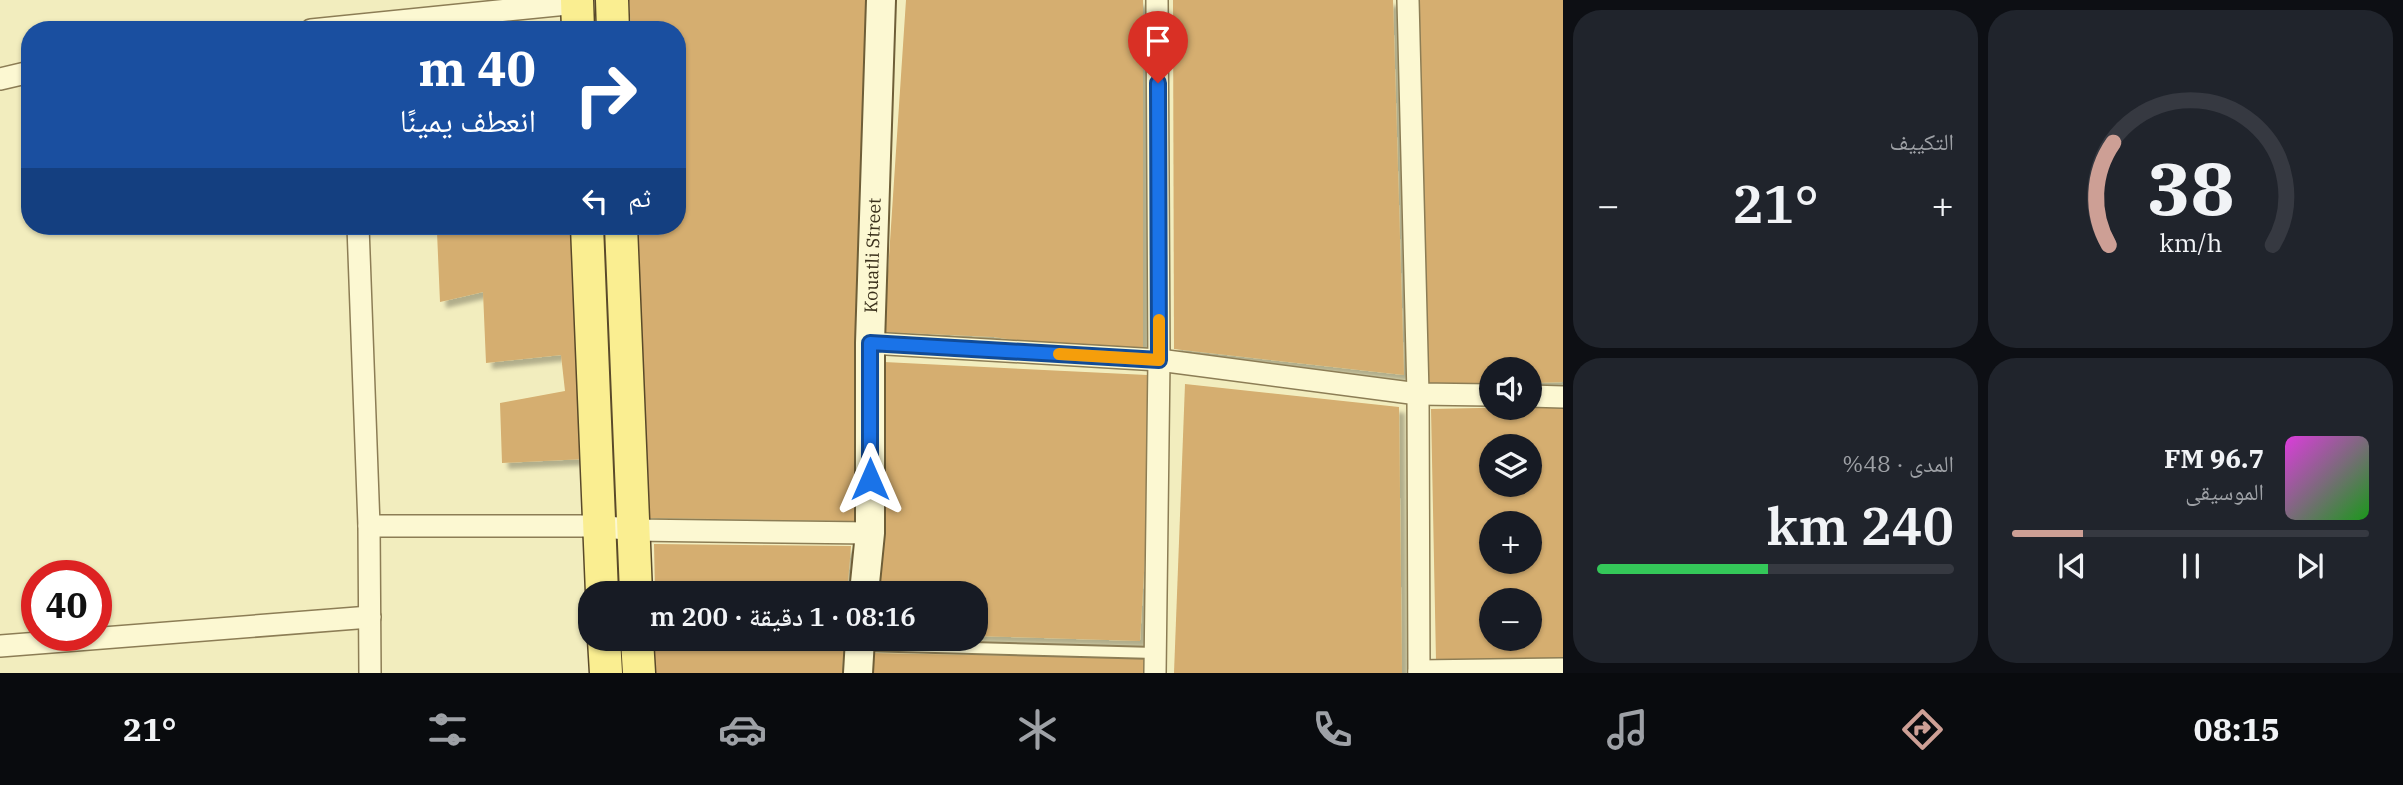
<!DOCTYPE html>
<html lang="ar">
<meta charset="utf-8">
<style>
:root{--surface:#171b24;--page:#20242c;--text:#f1f3f6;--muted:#9ea1a6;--line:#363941;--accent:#cd9f95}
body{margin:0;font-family:"IBM Plex Serif","Noto Naskh Arabic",serif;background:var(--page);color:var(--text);direction:rtl;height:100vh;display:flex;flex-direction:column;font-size:26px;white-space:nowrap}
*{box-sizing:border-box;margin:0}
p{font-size:23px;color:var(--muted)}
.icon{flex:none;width:38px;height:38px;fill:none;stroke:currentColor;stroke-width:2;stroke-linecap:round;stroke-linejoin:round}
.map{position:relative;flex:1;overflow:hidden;direction:ltr}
.drawer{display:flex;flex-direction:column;gap:10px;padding:10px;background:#0d0f14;width:840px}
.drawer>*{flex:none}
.hud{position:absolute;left:21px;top:21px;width:665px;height:214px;border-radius:28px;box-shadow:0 2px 5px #0004;direction:rtl;background:#1a4fa0;color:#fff;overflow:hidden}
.fabs{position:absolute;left:1479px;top:357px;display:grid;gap:14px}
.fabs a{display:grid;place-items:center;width:63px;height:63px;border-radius:50%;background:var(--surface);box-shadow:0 2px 5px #0004;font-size:35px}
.speed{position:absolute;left:21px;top:560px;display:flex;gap:14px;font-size:35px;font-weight:700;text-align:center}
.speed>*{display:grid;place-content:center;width:91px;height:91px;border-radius:50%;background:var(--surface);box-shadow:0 2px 5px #0004;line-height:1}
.speed .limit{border:10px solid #d22;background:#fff;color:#111}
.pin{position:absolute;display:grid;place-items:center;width:60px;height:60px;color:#fff;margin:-72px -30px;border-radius:50% 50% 50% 0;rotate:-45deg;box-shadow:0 0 7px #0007}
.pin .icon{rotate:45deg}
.me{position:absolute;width:77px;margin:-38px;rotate:0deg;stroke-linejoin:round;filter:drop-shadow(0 0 5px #0008)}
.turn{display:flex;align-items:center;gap:24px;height:147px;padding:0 35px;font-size:32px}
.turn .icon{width:91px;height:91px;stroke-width:2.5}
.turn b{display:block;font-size:49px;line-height:60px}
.then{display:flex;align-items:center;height:66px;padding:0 35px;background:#0003;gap:14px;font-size:26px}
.big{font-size:52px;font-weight:600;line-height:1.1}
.drawer .tile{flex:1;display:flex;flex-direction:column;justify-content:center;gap:10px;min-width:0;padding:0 24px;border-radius:28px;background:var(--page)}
.drawer .dial{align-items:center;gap:0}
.dial svg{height:182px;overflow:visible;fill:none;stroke:var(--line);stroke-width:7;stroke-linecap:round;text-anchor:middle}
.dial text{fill:var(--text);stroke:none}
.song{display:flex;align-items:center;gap:21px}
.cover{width:84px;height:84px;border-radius:10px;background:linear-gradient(135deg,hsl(300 70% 55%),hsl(120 70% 35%))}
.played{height:7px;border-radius:4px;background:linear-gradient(90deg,var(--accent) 20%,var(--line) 20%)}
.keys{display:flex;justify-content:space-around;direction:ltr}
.heat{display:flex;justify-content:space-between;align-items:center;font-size:38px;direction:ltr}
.charge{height:10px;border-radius:5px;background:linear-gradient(90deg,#34c759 48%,var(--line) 0)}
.drawer .tiles{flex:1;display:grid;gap:10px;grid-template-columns:repeat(2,1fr)}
.trip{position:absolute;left:578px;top:581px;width:410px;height:70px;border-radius:28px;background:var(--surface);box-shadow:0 2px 5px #0004;font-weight:600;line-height:70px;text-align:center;direction:rtl}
.dock{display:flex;height:112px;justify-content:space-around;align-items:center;background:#090b0e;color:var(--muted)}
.dock .icon{width:49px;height:49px}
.dock .active{color:var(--accent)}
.dock b{font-size:32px;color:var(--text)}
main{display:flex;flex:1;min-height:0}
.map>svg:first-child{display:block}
.building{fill:#d5ae6f;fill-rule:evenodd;filter:url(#shadow)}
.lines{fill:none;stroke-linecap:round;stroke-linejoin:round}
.lane-casing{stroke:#8c7d55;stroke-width:14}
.street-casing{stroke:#8c7d55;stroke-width:24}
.secondary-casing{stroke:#6e5e38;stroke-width:32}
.primary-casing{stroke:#59492a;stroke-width:35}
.lane{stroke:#fcf8d2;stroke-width:10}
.street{stroke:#fcf8d2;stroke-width:21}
.secondary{stroke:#fcf8d2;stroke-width:28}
.primary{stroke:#faee91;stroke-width:32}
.route-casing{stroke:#114b97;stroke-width:18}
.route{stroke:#1a73e8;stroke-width:12}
.slow{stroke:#f59e0b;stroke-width:12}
.labels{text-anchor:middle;stroke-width:7;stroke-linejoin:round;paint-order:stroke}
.street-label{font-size:18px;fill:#3a301b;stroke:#f9f5ce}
</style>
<main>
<section class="drawer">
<div class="tiles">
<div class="tile dial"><svg viewBox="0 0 100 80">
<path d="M14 69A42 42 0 1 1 86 69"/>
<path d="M14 69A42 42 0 0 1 16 24" stroke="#cd9f95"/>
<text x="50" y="56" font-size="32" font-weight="700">38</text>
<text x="50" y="72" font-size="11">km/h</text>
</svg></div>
<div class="tile"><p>التكييف</p>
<div class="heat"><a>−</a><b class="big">21°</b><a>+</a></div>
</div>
<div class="tile">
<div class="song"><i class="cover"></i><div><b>96.7 FM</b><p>الموسيقى</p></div></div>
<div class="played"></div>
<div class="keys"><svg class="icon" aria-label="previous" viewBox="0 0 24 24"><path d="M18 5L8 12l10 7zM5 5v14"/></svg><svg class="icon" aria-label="pause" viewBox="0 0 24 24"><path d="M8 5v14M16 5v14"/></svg><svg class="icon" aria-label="next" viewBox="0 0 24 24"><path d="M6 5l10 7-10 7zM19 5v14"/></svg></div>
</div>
<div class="tile"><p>المدى · 48%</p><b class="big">240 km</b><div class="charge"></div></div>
</div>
</section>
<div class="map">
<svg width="1563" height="673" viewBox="0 0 1563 673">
<defs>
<filter id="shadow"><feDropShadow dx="6" dy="6" stdDeviation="2" flood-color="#0004"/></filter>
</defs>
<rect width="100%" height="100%" fill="#f2edbe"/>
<g class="building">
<polygon points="629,0 868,0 856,396 856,521 649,518 638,226 677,226 677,30 631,30"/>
<polygon points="906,0 1143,0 1143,359 994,337 884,332"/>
<polygon points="1173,0 1393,0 1404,375 1174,349"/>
<polygon points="1416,0 1563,0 1563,382 1530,383 1530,369 1491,369 1491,384 1422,385"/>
<polygon points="501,226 577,226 584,459 502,463 500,403 565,391 561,355 486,363 483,292 440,302 437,232"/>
<polygon points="884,362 1147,375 1149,486 1140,641 975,636 975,593 878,593"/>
<polygon points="1185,384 1399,407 1402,673 1174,673"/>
<path d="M1530 407H1563V659L1436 661 1431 409ZM1491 446H1530V485H1491ZM1491 523H1530V562H1491ZM1491 600H1530V639H1491Z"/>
<polygon points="654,544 851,546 847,593 655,593"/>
<polygon points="653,639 844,639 842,673 652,673"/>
<polygon points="872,653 1148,658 1148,673 871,673"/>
</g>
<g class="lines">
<defs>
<polyline id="lane" points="862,645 1155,653"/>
<g id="street">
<polyline points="1408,0 1418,394 1419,673"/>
<polyline points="311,30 577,3"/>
<polyline points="0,79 30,72"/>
<polyline points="358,226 369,526 370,673"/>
<polyline points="870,343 1159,360 1418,394 1491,395"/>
<polyline points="1530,396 1563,397"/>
<polyline points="369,526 600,526 633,530 870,533"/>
<polyline points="0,646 370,617"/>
<polyline points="1419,671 1563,669"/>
<polyline points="1155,673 1159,360 1157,0"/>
</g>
<g id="secondary">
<path id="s1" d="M864 593 870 533V343L881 0"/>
<polyline points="858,673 860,639"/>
</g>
<g id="primary">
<polyline points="577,0 578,30"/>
<polyline points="612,0 613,30"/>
<polyline points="587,226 602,593"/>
<polyline points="621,226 636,593"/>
<polyline points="604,639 606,673"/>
<polyline points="637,639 639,673"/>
</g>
</defs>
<use href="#lane" class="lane-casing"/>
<use href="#street" class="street-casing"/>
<use href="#secondary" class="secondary-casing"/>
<use href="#primary" class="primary-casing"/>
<use href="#lane" class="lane"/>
<use href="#street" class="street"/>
<use href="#secondary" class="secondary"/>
<use href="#primary" class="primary"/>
</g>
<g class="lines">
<defs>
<polyline id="route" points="870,479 870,343 1159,360 1158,83"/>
</defs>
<use href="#route" class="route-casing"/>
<use href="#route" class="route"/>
<polyline class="slow" points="1059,354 1159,360 1159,320"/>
</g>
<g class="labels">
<g class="street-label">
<text dy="6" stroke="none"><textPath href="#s1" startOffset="338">Kouatli Street</textPath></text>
</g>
</g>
</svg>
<div class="fabs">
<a><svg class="icon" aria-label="sound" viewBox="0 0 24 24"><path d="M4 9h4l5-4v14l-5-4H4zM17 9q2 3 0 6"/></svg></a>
<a><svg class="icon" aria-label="layers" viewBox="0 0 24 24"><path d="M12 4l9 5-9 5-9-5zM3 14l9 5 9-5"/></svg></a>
<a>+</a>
<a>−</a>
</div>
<div class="speed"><div class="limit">40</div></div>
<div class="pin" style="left:1158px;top:83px;background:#d93025"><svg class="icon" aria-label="arrive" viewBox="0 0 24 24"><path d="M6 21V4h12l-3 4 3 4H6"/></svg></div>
<svg class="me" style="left:870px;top:479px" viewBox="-20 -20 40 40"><path d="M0-17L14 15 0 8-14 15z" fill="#1a73e8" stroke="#fff" stroke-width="4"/></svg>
<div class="trip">08:16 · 1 دقيقة · 200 m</div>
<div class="hud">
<div class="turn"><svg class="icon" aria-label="right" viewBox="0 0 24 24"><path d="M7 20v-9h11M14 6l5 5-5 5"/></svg><div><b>40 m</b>انعطف يمينًا</div></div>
<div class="then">ثم<svg class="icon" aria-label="left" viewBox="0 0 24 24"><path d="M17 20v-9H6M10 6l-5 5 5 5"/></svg></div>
</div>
</div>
</main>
<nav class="dock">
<b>08:15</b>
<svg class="icon active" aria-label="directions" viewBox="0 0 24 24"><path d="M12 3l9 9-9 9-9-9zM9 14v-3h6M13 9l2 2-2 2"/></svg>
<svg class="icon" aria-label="music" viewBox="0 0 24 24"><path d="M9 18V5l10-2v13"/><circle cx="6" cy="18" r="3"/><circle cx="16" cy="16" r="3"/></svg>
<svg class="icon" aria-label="phone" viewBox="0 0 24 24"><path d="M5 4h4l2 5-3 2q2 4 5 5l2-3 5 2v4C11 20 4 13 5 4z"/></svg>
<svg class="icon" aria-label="climate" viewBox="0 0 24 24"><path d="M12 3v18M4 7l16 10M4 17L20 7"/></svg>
<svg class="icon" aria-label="car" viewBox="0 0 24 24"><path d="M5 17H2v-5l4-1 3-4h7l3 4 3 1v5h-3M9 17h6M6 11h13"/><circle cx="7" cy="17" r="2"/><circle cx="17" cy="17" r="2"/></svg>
<svg class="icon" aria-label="filters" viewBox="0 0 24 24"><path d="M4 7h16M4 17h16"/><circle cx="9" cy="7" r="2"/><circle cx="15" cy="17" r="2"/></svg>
<b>21°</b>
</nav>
